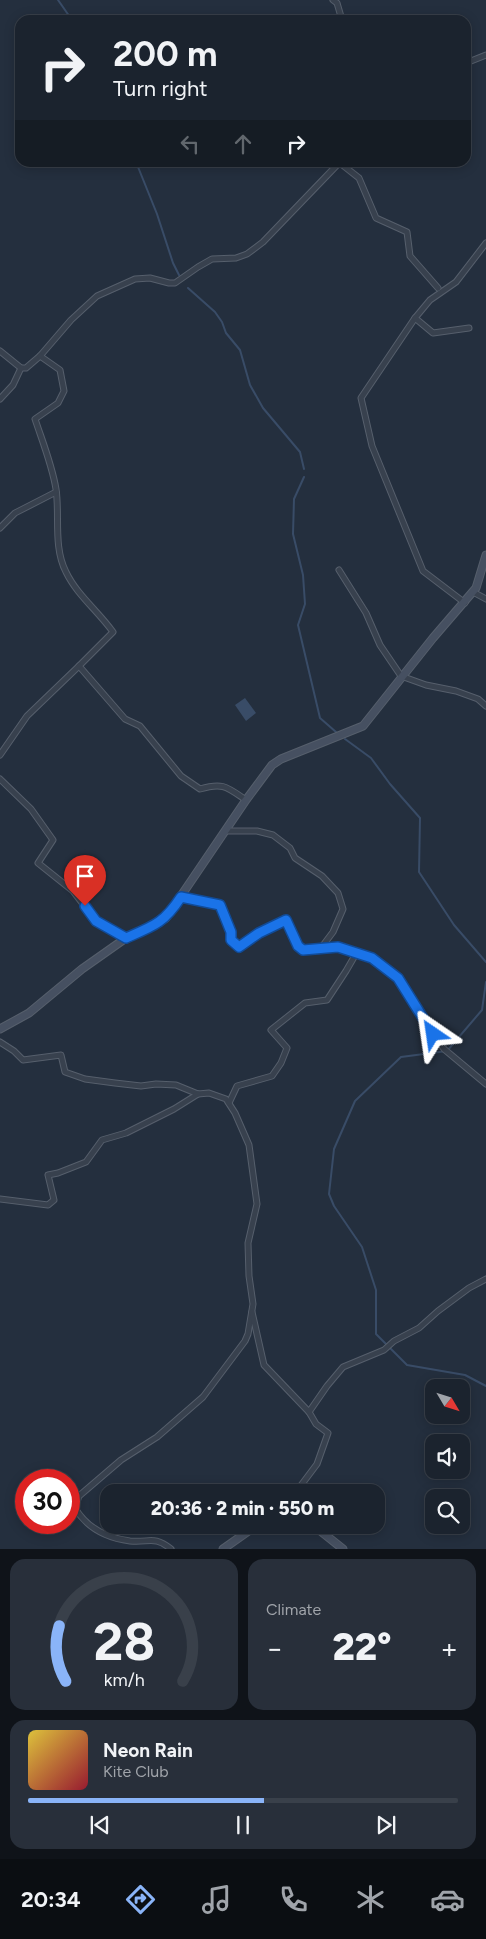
<!DOCTYPE html>
<meta charset="utf-8">
<style>
:root{--surface:#1b232e;--page:#282f3a;--text:#f1f3f6;--muted:#a0a4aa;--line:#39404a;--accent:#8ab4f8}
body{margin:0;font-family:Figtree,sans-serif;background:var(--page);color:var(--text);height:100vh;display:flex;flex-direction:column;font-size:19px;white-space:nowrap}
*{box-sizing:border-box;margin:0}
p{font-size:16px;color:var(--muted)}
.icon{flex:none;width:28px;height:28px;fill:none;stroke:currentColor;stroke-width:2;stroke-linecap:round;stroke-linejoin:round}
.map{position:relative;height:1549px;overflow:hidden}
.side{display:flex;flex-direction:column;gap:10px;padding:10px;background:#0f1319;flex:1}
.side>*{flex:none}
.top-card{position:absolute;left:15px;top:15px;width:456px;height:152px;border-radius:15px;box-shadow:0 2px 12px #0003,0 0 0 1px var(--line);background:#1b232e;color:var(--text);overflow:hidden}
.needle{width:32px;rotate:128deg}
.tools{position:absolute;left:425px;top:1379px;display:grid;gap:10px}
.tools a{display:grid;place-items:center;width:45px;height:45px;border-radius:10px;background:var(--surface);box-shadow:0 2px 12px #0003,0 0 0 1px var(--line);font-size:25px}
.speed{position:absolute;left:15px;top:1469px;display:flex;gap:10px;font-size:25px;font-weight:700;text-align:center}
.speed>*{display:grid;place-content:center;width:65px;height:65px;border-radius:50%;background:var(--surface);box-shadow:0 2px 12px #0003,0 0 0 1px var(--line);line-height:1}
.speed .limit{border:8px solid #d22;background:#fff;color:#111}
.pin{position:absolute;display:grid;place-items:center;width:42px;height:42px;color:#fff;margin:-51px -21px;border-radius:50% 50% 50% 0;rotate:-45deg;box-shadow:0 0 5px #0007}
.pin .icon{rotate:45deg}
.me{position:absolute;width:55px;margin:-28px;rotate:328deg;stroke-linejoin:round;filter:drop-shadow(0 0 4px #0008)}
.turn{display:flex;align-items:center;gap:18px;height:105px;padding:0 15px;font-size:22px}
.turn .icon{width:65px;height:65px;stroke-width:2.5}
.turn b{display:block;font-size:35px;line-height:42px}
.lanes{display:flex;align-items:center;height:48px;padding:0 15px;background:#0003;justify-content:center;gap:25px;direction:ltr}
.lanes .off{opacity:.35}
.big{font-size:38px;font-weight:800;line-height:1.1}
.side .widget{flex:1;display:flex;flex-direction:column;justify-content:center;gap:8px;min-width:0;padding:0 18px;border-radius:15px;background:var(--page)}
.side .dial{align-items:center;gap:0}
.dial svg{height:130px;overflow:visible;fill:none;stroke:var(--line);stroke-width:7;stroke-linecap:round;text-anchor:middle}
.dial text{fill:var(--text);stroke:none}
.song{display:flex;align-items:center;gap:15px}
.cover{width:60px;height:60px;border-radius:8px;background:linear-gradient(135deg,hsl(50 70% 55%),hsl(350 70% 35%))}
.played{height:5px;border-radius:2px;background:linear-gradient(90deg,var(--accent) 55%,var(--line) 55%)}
.keys{display:flex;justify-content:space-around;direction:ltr}
.heat{display:flex;justify-content:space-between;align-items:center;font-size:28px;direction:ltr}
.side .tiles{flex:1;display:grid;gap:10px;grid-template-columns:1fr 1fr}
.widget:last-child{grid-column:span 2}
.trip{position:absolute;left:100px;top:1484px;width:285px;height:50px;border-radius:15px;background:var(--surface);box-shadow:0 2px 12px #0003,0 0 0 1px var(--line);font-weight:800;line-height:50px;text-align:center}
.dock{display:flex;height:80px;justify-content:space-around;align-items:center;background:#0b0e12;color:var(--muted)}
.dock .icon{width:35px;height:35px}
.dock .active{color:var(--accent)}
.dock b{font-size:22px;color:var(--text)}
.map>svg:first-child{display:block}
.water{fill:#394c67}
.lines{fill:none;stroke-linecap:round;stroke-linejoin:round}
.stream{stroke:#394c67;stroke-width:2}
.street-casing{stroke:#565f6c;stroke-width:7}
.secondary-casing{stroke:#565f6c;stroke-width:9}
.street{stroke:#38414e;stroke-width:5}
.secondary{stroke:#465061;stroke-width:7}
.route-casing{stroke:#114b97;stroke-width:12}
.route{stroke:#1a73e8;stroke-width:9}
</style>
<div class="map">
<svg width="486" height="1549" viewBox="0 0 486 1549">
<rect width="100%" height="100%" fill="#242f3e"/>
<polygon class="water" points="245,698 256,713 246,721 235,705"/>
<g class="lines">
<g class="stream">
<polyline points="58,0 72,20"/>
<polyline points="136,162 157,214 173,263 179,275"/>
<polyline points="188,288 215,312 222,322 226,333 240,350 250,385 263,408 300,452 304,469"/>
<polyline points="304,477 294,499 293,534 303,575 305,604 298,625 320,718 336,732"/>
<polyline points="345,739 371,758 390,784 420,818 419,872 454,925 486,962"/>
<polyline points="486,982 482,1010 447,1051 401,1057 355,1101 334,1149 329,1194 334,1206 362,1247 376,1290 376,1334 407,1365 465,1375 486,1386"/>
</g>
<defs>
<g id="street">
<polyline points="333,0 337,3 342,20"/>
<polyline points="466,63 486,55"/>
<polyline points="340,163 359,178 376,218 407,232 410,256 438,288"/>
<polyline points="415,318 361,398 372,446 423,571 465,603"/>
<polyline points="469,328 433,333 415,318 430,300 456,282 486,243"/>
<polyline points="0,351 21,368 26,368 40,356 71,320 97,296 135,279 150,278 169,283 175,283 198,267 212,259 236,258 247,254 263,242 340,162"/>
<path d="M40 356 60 370 64 391 58 403 35 419C43 443 52 465 56 489 60 515 53 547 66 572 77 595 98 611 113 632L79 666 125 719 140 726 181 776 200 789C223 782 227 787 246 800"/>
<polyline points="0,399 13,385 21,368"/>
<polyline points="0,528 15,513 56,492"/>
<polyline points="339,570 366,613 380,645 401,676 426,685 456,691 478,699 486,706"/>
<polyline points="473,592 486,599"/>
<polyline points="0,755 27,716 79,666"/>
<polyline points="0,779 31,809 53,840 38,863 73,891 96,921 126,938"/>
<polyline points="225,831 257,831 273,835 290,848 295,858 322,876 338,893 343,909 333,932 321,948"/>
<polyline points="181,897 220,905 231,932 231,940 239,947 259,933 286,920 298,946 303,950 338,947 372,958 398,978 444,1049 486,1084"/>
<path d="M0 1042 14 1051 23 1060 61 1055 65 1072 85 1079 115 1083 141 1086 156 1084 176 1085 198 1094 209 1093 226 1099 235 1113 249 1145 257 1204 248 1243 249 1276 253 1304 248 1334 245 1341 203 1397 157 1437 121 1460 79 1496 75 1508C87 1528 107 1538 130 1541 149 1543 154 1535 171 1549"/>
<polyline points="229,1103 237,1086 272,1076 281,1063 287,1048 271,1030 305,1003 327,1000 346,971 357,952"/>
<polyline points="0,1199 48,1205 54,1200 48,1175 58,1173 86,1162 102,1140 126,1133 174,1109 198,1094"/>
<polyline points="252,1312 264,1365 309,1412"/>
<polyline points="296,1492 317,1464 328,1433 316,1424 309,1412 327,1386 343,1367 384,1350 394,1341 419,1328 438,1311 469,1288 486,1279"/>
</g>
<g id="secondary">
<polyline points="0,1029 29,1013 82,969 126,938 149,928 166,918 246,800 272,765 281,759 363,726 433,638 476,588 486,555"/>
<polyline points="313,1525 343,1549"/>
<polyline points="223,1549 257,1525"/>
</g>
</defs>
<use href="#street" class="street-casing"/>
<use href="#secondary" class="secondary-casing"/>
<use href="#street" class="street"/>
<use href="#secondary" class="secondary"/>
</g>
<g class="lines">
<defs>
<path id="route" d="M85 906 96 921 126 938C154 926 164 923 181 897L220 905 231 932V940L239 947 259 933 286 920 298 946 303 950 338 947 372 958 398 978 433 1034"/>
</defs>
<use href="#route" class="route-casing"/>
<use href="#route" class="route"/>
</g>
</svg>
<div class="tools">
<a><svg class="needle" viewBox="-14 -14 28 28"><path d="M0-13l5 13h-10z" fill="#e53935"/><path d="M0 13l5-13h-10z" fill="#a0a4aa"/></svg></a>
<a><svg class="icon" aria-label="sound" viewBox="0 0 24 24"><path d="M4 9h4l5-4v14l-5-4H4zM17 9q2 3 0 6"/></svg></a>
<a><svg class="icon" aria-label="search" viewBox="0 0 24 24"><circle cx="10" cy="10" r="6"/><path d="M15 15l6 6"/></svg></a>
</div>
<div class="speed"><div class="limit">30</div></div>
<div class="pin" style="left:85px;top:906px;background:#d93025"><svg class="icon" aria-label="arrive" viewBox="0 0 24 24"><path d="M6 21V4h12l-3 4 3 4H6"/></svg></div>
<svg class="me" style="left:433px;top:1034px" viewBox="-20 -20 40 40"><path d="M0-17L14 15 0 8-14 15z" fill="#1a73e8" stroke="#fff" stroke-width="4"/></svg>
<div class="trip">20:36 · 2 min · 550 m</div>
<div class="top-card">
<div class="turn"><svg class="icon" aria-label="right" viewBox="0 0 24 24"><path d="M7 20v-9h11M14 6l5 5-5 5"/></svg><div><b>200 m</b>Turn right</div></div>
<div class="lanes"><svg class="icon off" aria-label="left" viewBox="0 0 24 24"><path d="M17 20v-9H6M10 6l-5 5 5 5"/></svg><svg class="icon off" aria-label="ahead" viewBox="0 0 24 24"><path d="M12 20V5M6 11l6-6 6 6"/></svg><svg class="icon" aria-label="right" viewBox="0 0 24 24"><path d="M7 20v-9h11M14 6l5 5-5 5"/></svg></div>
</div>
</div>
<section class="side">
<div class="tiles">
<div class="widget dial"><svg viewBox="0 0 100 80">
<path d="M14 69A42 42 0 1 1 86 69"/>
<path d="M14 69A42 42 0 0 1 10 35" stroke="#8ab4f8"/>
<text x="50" y="56" font-size="32" font-weight="700">28</text>
<text x="50" y="72" font-size="11">km/h</text>
</svg></div>
<div class="widget"><p>Climate</p>
<div class="heat"><a>−</a><b class="big">22°</b><a>+</a></div>
</div>
<div class="widget">
<div class="song"><i class="cover"></i><div><b>Neon Rain</b><p>Kite Club</p></div></div>
<div class="played"></div>
<div class="keys"><svg class="icon" aria-label="previous" viewBox="0 0 24 24"><path d="M18 5L8 12l10 7zM5 5v14"/></svg><svg class="icon" aria-label="pause" viewBox="0 0 24 24"><path d="M8 5v14M16 5v14"/></svg><svg class="icon" aria-label="next" viewBox="0 0 24 24"><path d="M6 5l10 7-10 7zM19 5v14"/></svg></div>
</div>
</div>
</section>
<nav class="dock">
<b>20:34</b>
<svg class="icon active" aria-label="directions" viewBox="0 0 24 24"><path d="M12 3l9 9-9 9-9-9zM9 14v-3h6M13 9l2 2-2 2"/></svg>
<svg class="icon" aria-label="music" viewBox="0 0 24 24"><path d="M9 18V5l10-2v13"/><circle cx="6" cy="18" r="3"/><circle cx="16" cy="16" r="3"/></svg>
<svg class="icon" aria-label="phone" viewBox="0 0 24 24"><path d="M5 4h4l2 5-3 2q2 4 5 5l2-3 5 2v4C11 20 4 13 5 4z"/></svg>
<svg class="icon" aria-label="climate" viewBox="0 0 24 24"><path d="M12 3v18M4 7l16 10M4 17L20 7"/></svg>
<svg class="icon" aria-label="car" viewBox="0 0 24 24"><path d="M5 17H2v-5l4-1 3-4h7l3 4 3 1v5h-3M9 17h6M6 11h13"/><circle cx="7" cy="17" r="2"/><circle cx="17" cy="17" r="2"/></svg>
</nav>
